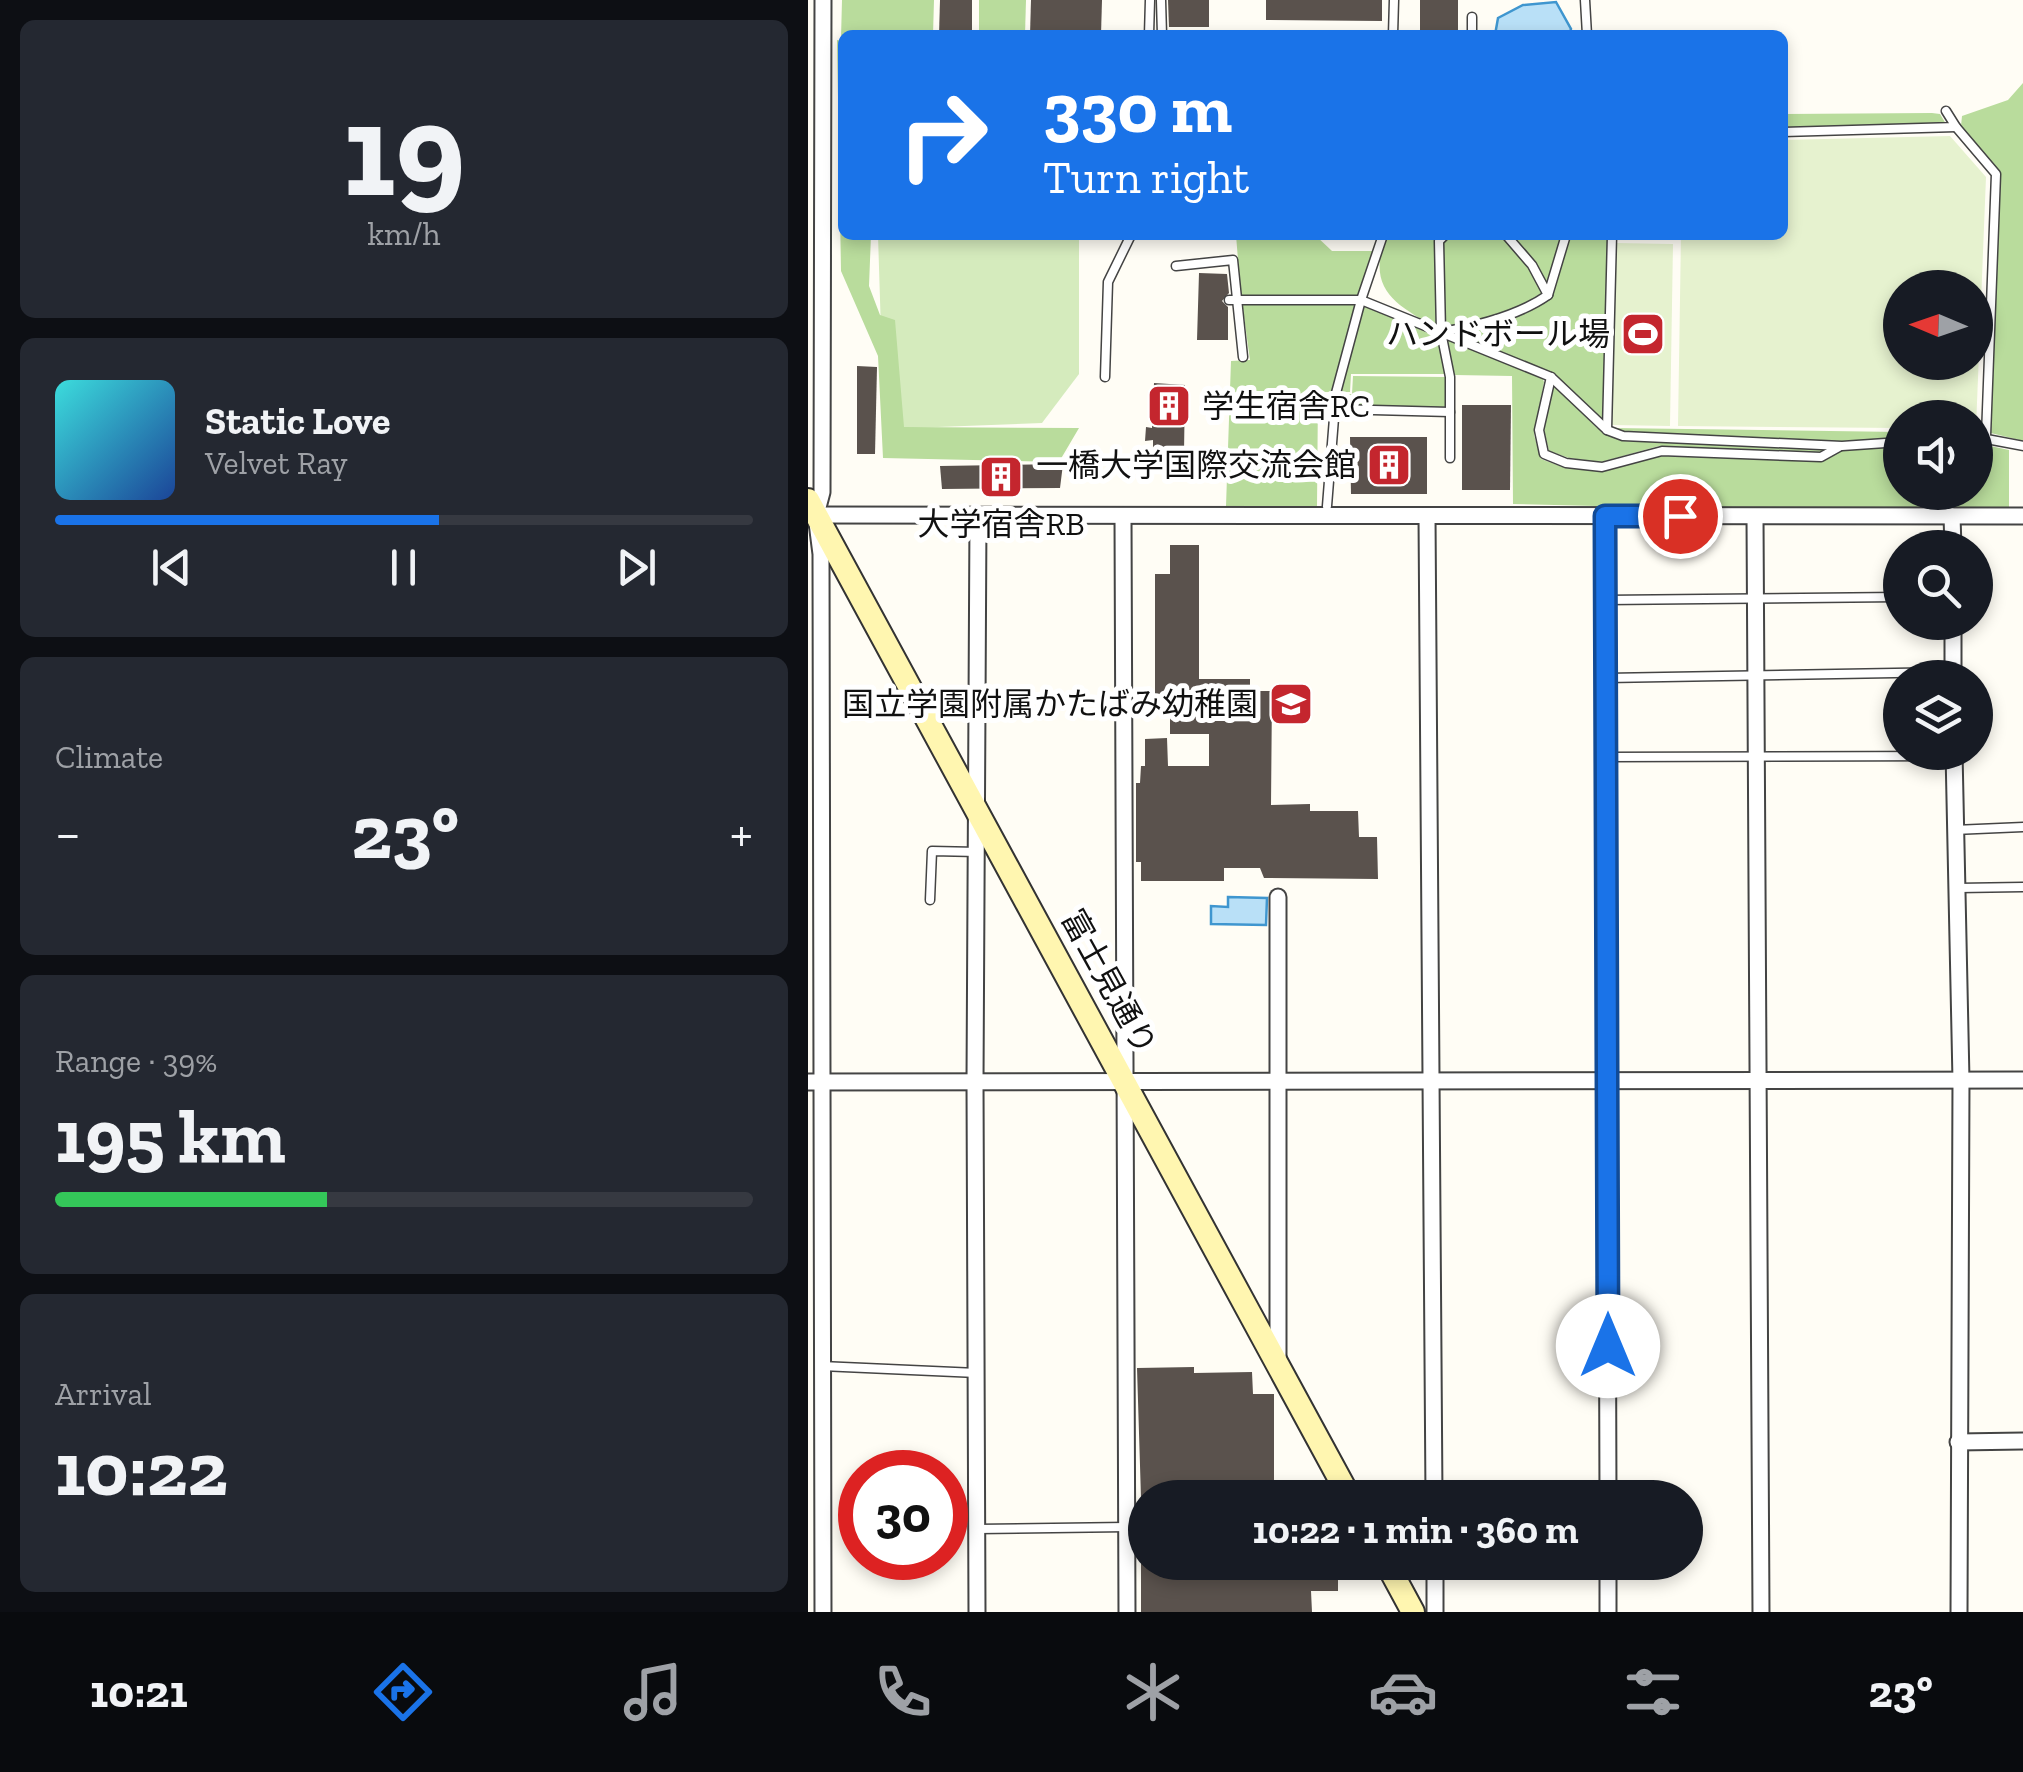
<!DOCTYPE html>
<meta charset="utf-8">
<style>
:root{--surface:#171b24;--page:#242831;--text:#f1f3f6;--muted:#9ea1a6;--line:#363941;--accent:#1a73e8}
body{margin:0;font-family:"Zilla Slab","Noto Sans JP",serif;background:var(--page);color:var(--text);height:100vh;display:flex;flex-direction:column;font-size:38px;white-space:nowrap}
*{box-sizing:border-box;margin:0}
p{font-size:32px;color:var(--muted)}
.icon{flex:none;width:55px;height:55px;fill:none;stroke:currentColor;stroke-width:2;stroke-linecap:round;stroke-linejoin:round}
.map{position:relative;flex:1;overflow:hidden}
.drawer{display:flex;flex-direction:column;gap:20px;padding:20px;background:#0d0f14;width:808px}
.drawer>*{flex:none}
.guide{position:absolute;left:30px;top:30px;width:950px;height:210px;border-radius:15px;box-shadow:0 5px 15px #0003;background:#1a73e8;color:#fff;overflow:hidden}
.needle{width:65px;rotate:272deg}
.controls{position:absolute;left:1075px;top:270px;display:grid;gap:20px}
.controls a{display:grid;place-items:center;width:110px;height:110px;border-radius:50%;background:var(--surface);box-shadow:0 5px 15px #0003;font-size:50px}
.speed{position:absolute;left:30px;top:1450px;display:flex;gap:20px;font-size:50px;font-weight:700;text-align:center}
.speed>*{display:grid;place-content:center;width:130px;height:130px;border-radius:50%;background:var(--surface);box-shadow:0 5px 15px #0003;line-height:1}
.speed .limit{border:15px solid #d22;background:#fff;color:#111}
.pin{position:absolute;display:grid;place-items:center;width:85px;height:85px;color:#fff;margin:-42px;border:5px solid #fff;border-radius:50%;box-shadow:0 2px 10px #0007}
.me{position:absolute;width:110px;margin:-55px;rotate:0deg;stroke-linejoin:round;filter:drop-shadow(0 0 8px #0008)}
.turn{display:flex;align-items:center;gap:35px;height:210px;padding:0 40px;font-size:45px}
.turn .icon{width:130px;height:130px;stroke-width:2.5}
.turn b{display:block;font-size:70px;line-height:85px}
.big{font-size:75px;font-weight:700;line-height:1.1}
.drawer .card{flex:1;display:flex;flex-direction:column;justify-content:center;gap:15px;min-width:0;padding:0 35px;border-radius:15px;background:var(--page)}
.drawer .dial{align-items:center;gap:0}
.dial b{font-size:130px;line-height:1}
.song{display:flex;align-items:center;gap:30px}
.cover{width:120px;height:120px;border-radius:15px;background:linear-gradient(135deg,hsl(180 70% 55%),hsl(220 70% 35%))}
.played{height:10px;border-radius:5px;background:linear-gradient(90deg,var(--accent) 55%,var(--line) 55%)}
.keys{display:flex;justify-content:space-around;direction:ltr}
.heat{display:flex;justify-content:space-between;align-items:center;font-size:55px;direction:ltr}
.charge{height:15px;border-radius:8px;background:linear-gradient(90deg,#34c759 39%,var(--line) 0)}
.trip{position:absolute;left:320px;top:1480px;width:575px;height:100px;border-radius:50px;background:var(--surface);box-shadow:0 5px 15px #0003;font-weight:700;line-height:100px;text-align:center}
.tab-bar{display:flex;height:160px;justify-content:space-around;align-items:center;background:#090b0e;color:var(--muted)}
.tab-bar .icon{width:70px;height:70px}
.tab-bar .on{color:var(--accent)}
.tab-bar b{font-size:45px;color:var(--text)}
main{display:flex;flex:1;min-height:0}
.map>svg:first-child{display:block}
.green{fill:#d5ebbd}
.forest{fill:#b9dc9c}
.pitch{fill:#e6f2cf;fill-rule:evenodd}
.water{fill:#b9e0f7;stroke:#3f96cf;stroke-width:2.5}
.building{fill:#5a524d}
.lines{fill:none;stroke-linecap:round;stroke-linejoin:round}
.lane-casing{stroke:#444;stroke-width:11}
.street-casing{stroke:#444;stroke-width:19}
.secondary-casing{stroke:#333;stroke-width:26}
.lane{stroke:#fff;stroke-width:8}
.street{stroke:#fff;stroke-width:15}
.secondary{stroke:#fff6b0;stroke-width:22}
.route-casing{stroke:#114b97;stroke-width:25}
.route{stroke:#1a73e8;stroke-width:18}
.labels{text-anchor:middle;stroke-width:10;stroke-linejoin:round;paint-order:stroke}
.poi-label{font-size:32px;fill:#111;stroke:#fff;text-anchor:end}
.street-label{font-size:32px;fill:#111;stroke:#fff}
</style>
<main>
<section class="drawer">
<div class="card dial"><b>19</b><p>km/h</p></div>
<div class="card">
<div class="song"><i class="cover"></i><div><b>Static Love</b><p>Velvet Ray</p></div></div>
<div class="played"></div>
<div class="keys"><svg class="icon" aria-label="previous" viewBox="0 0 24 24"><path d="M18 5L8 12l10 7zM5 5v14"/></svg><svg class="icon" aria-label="pause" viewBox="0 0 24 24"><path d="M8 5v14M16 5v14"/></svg><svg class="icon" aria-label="next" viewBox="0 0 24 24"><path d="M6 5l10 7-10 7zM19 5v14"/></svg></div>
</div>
<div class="card"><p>Climate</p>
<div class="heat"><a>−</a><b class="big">23°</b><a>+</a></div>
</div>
<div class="card"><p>Range · 39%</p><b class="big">195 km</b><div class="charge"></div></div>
<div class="card"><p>Arrival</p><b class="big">10:22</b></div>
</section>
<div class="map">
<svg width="1216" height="1612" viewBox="0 0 1216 1612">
<rect width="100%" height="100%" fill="#fffdf5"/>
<polygon class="green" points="70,235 271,235 271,374 234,423 76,429"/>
<g class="forest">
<polygon points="34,0 126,0 125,35 35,35 33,38"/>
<polygon points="171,0 218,0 217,35 171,35"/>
<polygon points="29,40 35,41 35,235 63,235 61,286 72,315 87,320 96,427 271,428 251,462 75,458 70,356 33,271"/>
<polygon points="1215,83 1215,441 1183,433 1192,174 1153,126 1154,116 1200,100"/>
<polygon points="1124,113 1132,114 1138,124 975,128 975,114"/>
<polygon points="428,235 507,235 524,251 567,251 551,297 433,297"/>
<path d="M578 235H627L630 329C587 304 558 290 578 235Z"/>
<path d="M640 235H696L721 266 736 294C709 314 669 322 636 329L633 241Z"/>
<polygon points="702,235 756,235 740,290"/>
<polygon points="761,235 802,235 797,424 745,375 640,333 661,329 742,296"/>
<polygon points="434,302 549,303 524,392 510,392 509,506 418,506 423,361 442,360"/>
<polygon points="555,303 628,333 637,374 543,374 542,392 531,392"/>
<polygon points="641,340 734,377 736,382 726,435 733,459 757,468 795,471 855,454 1014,461 1036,449 1092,447 1092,492 1168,492 1168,443 1201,450 1201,516 705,504 704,376 647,375 638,342"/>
<polygon points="545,376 637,377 637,408 530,407 531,395 544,394"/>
<polygon points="745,385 789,428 813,441 1019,448 1011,453 851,446 793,462 761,458 741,451 736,430"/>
<polygon points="805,428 1092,432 1092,439 1035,442 815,433"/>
</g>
<g class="pitch">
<path d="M1142 136 1178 177 1168 428V418H1092V428L870 426 873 235H975V140ZM1092 288H1168V362H1092Z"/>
<polygon points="807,243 865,244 862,426 804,425"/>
</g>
<g class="water">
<polygon points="748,2 763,29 761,35 687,35 690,18 715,5"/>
<polygon points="420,897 459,898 458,925 403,924 403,906 420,907"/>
</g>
<g class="building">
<polygon points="132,0 164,0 164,35 131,35"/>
<polygon points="223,0 294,0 293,35 222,35"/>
<polygon points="360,0 401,0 401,27 361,27"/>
<polygon points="458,0 574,0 574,21 458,20"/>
<rect x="612" y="0" width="38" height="35"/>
<polygon points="391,273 419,274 421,293 414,301 420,307 420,340 389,340"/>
<polygon points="49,366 69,367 67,454 49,454"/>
<polygon points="346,383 377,385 376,453 345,450 345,440 337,441 338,427 344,428"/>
<polygon points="654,405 703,405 702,490 654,490"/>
<polygon points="542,437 619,437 619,494 543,494"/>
<polygon points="255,464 252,488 134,489 132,466"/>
<polygon points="362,545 391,545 391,679 442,679 442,691 464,691 463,805 502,804 502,811 550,811 551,837 569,837 570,879 456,878 452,868 416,868 416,881 333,881 333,862 328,862 328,783 332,783 333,766 337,766 337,739 359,738 360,766 401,766 401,734 362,734 362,708 347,709 347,574 362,574"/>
<polygon points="386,1367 386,1373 444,1372 445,1394 466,1394 466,1498 422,1498 422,1491 373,1493 373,1498 333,1498 329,1368"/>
<polygon points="333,1562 373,1562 373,1572 427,1572 427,1562 530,1562 530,1591 503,1591 504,1612 333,1612"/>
</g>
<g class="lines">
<defs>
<g id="lane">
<polyline points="353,0 354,35"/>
<polyline points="777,0 779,35"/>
<polyline points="664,17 664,35"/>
<polyline points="341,35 342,0"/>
<polyline points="585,35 586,0"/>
<polyline points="1148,127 1188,174 1178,436"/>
<polyline points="975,132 1148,127 1138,111"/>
<polyline points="637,235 631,241 633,332 642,377 642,458"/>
<polyline points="368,266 425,260 435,357"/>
<polyline points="740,295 758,235"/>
<polyline points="421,300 553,300 743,377 799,430 815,436 1034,446 1092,442"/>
<path d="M633 332C669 326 710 316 740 295L724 265 698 235"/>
<polyline points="297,377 300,282 323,235"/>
<polyline points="743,377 731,430 736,454 758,463 794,467 854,451 1013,457 1031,447"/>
<polyline points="527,409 642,412"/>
<polyline points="799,430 804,235"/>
<polyline points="1168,437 1216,446"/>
<polyline points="519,506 528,393 553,300 575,235"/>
<polyline points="797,600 1092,597"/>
<polyline points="798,678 1145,672"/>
<polyline points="798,757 1146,756"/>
<polyline points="1146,830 1216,827"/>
<polyline points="1150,888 1216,887"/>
<polyline points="122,900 124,851 170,852"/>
<polyline points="13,1366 169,1373"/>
<polyline points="169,1529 319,1527"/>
</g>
<g id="street">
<polyline points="15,0 14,492 8,515 13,554 15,1612"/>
<polyline points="5,515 1216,516"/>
<polyline points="315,516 319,1612"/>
<polyline points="619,516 626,1498"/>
<polyline points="797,516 800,1498"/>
<polyline points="1144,516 1145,548"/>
<polyline points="947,517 953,1612"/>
<polyline points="1145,622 1145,678"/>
<polyline points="1146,752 1153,1080 1151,1612"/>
<polyline points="0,1082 1216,1080"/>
<polyline points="470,1358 470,897"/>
<polyline points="1150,1442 1216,1441"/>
<polyline points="627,1562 627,1612"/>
<polyline points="169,1612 167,1082 170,516"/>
<polyline points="800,1612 800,1562"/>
</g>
<g id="secondary">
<polyline points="0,500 542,1498"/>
<polyline points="578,1562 605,1612"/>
</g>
</defs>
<use href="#lane" class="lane-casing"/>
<use href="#street" class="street-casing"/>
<use href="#secondary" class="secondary-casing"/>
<use href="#lane" class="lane"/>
<use href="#street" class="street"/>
<use href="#secondary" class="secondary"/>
</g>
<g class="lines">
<defs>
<polyline id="route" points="800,1346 797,516 872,516"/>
</defs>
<use href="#route" class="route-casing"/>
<use href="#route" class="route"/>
</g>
<defs>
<symbol id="stadium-square" viewBox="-11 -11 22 22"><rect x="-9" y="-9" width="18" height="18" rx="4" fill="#c4262e" stroke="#fff"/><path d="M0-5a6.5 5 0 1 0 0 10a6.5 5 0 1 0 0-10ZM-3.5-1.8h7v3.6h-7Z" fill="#fff"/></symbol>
<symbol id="building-square" viewBox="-11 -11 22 22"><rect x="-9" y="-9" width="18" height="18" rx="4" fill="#c4262e" stroke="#fff"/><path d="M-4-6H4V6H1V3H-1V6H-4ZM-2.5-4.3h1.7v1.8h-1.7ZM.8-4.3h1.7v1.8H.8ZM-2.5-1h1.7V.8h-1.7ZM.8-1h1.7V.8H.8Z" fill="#fff"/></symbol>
<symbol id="school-square" viewBox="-11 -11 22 22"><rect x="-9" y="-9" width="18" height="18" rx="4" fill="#c4262e" stroke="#fff"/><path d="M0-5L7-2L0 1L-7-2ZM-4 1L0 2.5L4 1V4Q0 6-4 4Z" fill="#fff"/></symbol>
</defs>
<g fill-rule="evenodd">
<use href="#stadium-square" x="810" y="309" width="50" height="50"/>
<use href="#building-square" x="336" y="381" width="50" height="50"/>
<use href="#building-square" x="556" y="440" width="50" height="50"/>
<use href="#building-square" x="168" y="452" width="50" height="50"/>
<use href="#school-square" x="458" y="679" width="50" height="50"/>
</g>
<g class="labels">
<g class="poi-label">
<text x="802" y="345">ハンドボール場</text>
<text x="394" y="417" text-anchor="start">学生宿舎RC</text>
<text x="548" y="476">一橋大学国際交流会館</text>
<text x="193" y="535" text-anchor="middle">大学宿舎RB</text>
<text x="450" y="715">国立学園附属かたばみ幼稚園</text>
</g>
<g class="street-label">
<text transform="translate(301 982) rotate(61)" y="11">富士見通り</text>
</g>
</g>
</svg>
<div class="controls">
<a><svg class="needle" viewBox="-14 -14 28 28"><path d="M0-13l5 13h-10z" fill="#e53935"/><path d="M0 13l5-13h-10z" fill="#9ea1a6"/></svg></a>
<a><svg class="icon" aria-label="sound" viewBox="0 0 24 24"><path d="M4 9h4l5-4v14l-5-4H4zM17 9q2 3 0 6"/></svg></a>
<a><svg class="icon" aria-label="search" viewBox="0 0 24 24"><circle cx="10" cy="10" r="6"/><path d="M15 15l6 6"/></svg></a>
<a><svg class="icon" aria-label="layers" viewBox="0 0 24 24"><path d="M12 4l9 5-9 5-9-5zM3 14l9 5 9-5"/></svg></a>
</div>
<div class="speed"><div class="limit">30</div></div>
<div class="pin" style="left:872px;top:516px;background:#d93025"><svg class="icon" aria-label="arrive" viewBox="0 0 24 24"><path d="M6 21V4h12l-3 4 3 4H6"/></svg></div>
<svg class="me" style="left:800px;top:1346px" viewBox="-20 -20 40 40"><circle r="19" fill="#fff"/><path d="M0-13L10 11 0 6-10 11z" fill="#1a73e8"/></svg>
<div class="trip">10:22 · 1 min · 360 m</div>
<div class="guide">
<div class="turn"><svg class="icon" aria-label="right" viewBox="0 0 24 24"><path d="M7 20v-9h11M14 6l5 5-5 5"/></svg><div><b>330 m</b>Turn right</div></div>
</div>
</div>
</main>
<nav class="tab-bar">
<b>10:21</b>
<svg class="icon on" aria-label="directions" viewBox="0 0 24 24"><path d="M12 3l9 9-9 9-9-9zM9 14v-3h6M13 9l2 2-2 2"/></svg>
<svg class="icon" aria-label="music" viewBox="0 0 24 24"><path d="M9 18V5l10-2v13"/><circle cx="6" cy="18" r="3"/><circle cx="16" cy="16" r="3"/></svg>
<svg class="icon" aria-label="phone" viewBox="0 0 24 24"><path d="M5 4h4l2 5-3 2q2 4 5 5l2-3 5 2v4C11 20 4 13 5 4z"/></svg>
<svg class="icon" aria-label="climate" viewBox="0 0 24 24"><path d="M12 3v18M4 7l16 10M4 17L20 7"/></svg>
<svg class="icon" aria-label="car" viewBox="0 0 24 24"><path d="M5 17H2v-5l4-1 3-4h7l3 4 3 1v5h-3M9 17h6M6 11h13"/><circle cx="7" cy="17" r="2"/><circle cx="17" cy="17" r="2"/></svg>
<svg class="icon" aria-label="filters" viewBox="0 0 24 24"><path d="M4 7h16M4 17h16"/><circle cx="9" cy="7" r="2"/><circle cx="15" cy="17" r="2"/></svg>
<b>23°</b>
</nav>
